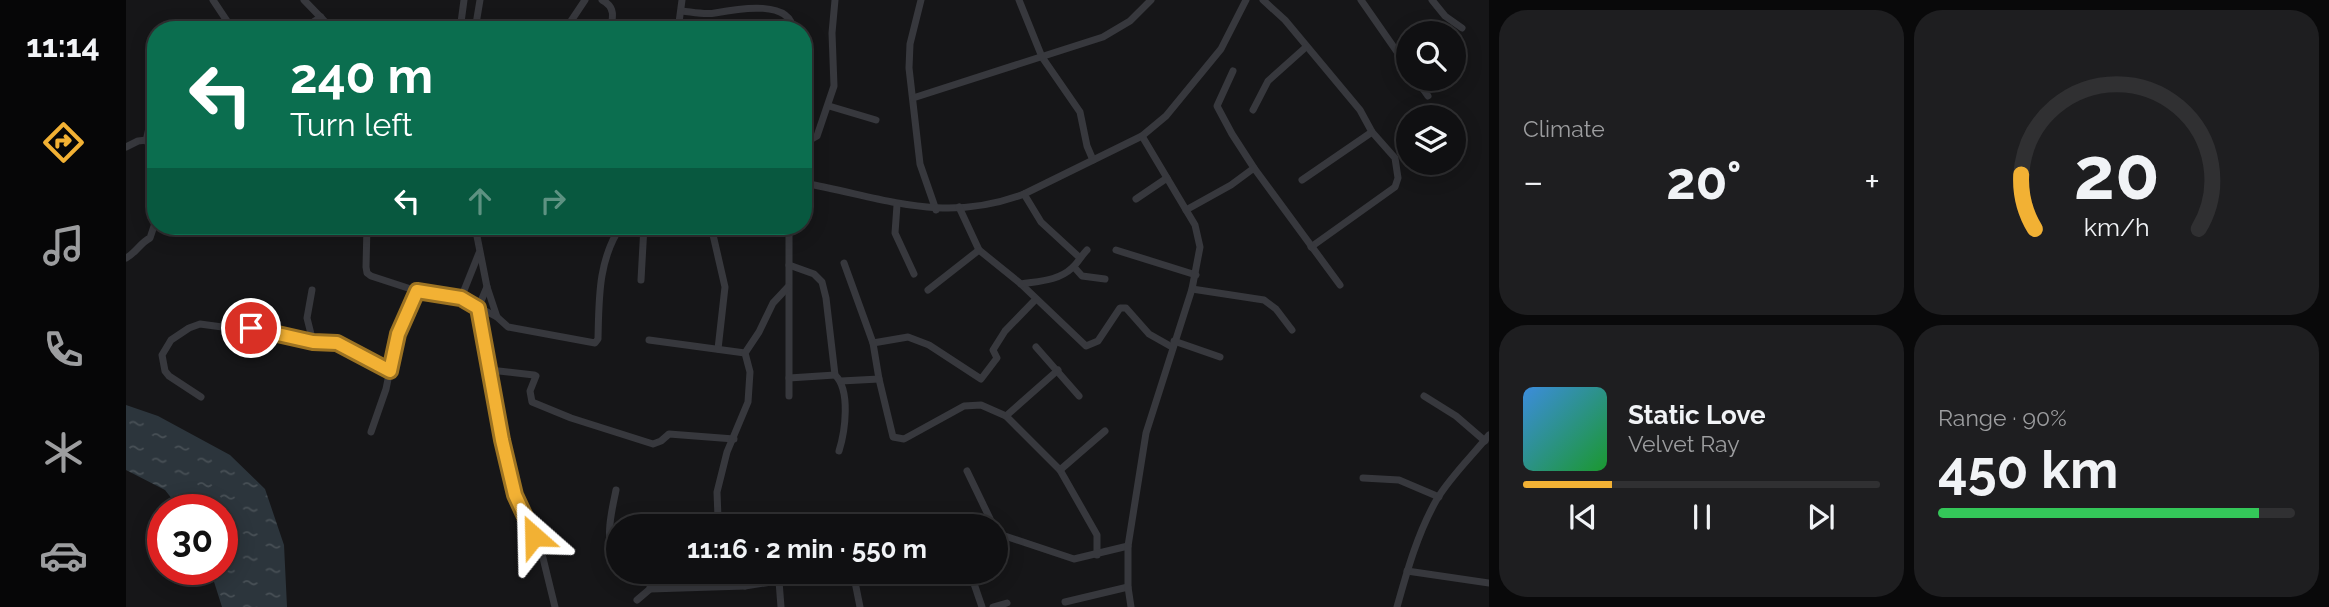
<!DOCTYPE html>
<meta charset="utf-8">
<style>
:root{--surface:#101012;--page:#1e1e20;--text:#f1f3f6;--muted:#9c9d9f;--line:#303032;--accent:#f2b134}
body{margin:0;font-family:Raleway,sans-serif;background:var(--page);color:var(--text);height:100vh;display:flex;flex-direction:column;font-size:26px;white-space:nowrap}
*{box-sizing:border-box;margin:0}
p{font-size:23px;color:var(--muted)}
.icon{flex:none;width:38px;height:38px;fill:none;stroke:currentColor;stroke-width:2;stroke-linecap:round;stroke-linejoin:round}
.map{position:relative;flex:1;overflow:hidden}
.sheet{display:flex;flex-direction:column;gap:10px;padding:10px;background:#09090a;width:840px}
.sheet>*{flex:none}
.guide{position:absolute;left:21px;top:21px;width:665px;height:214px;border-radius:28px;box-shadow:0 4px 18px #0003,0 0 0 2px var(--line);background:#0b6e4f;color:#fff;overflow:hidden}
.buttons{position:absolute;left:1270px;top:21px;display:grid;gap:14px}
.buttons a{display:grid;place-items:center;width:70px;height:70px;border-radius:50%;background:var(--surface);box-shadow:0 4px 18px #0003,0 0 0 2px var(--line);font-size:35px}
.speed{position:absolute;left:21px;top:494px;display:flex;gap:14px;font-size:35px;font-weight:700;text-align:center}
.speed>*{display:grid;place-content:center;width:91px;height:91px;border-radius:50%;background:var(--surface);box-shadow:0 4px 18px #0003,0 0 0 2px var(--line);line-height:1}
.speed .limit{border:10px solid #d22;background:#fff;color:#111}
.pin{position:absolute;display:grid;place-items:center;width:60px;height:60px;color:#fff;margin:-30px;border:4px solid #fff;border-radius:50%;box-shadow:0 2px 7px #0007}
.me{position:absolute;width:77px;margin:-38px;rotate:335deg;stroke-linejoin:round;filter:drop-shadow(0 0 5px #0008)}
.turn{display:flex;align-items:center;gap:24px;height:147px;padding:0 28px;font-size:32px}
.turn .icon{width:91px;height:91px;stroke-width:2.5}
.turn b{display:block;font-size:49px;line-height:60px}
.lanes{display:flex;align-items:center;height:66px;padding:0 28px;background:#0003;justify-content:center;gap:35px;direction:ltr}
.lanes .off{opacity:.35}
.big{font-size:52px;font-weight:700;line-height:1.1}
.sheet .card{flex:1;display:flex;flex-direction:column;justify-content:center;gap:10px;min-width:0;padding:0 24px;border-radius:28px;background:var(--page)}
.sheet .dial{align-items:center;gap:0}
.dial svg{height:182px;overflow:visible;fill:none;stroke:var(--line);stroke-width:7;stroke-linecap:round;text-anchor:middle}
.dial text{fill:var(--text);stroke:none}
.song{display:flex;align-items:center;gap:21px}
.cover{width:84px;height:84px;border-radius:10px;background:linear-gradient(135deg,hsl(210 70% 55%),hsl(130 70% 35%))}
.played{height:7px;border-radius:4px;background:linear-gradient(90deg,var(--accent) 25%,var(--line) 25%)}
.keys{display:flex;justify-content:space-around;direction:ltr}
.heat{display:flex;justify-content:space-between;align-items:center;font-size:38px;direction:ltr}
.charge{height:10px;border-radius:5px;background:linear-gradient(90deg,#34c759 90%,var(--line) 0)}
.sheet .tiles{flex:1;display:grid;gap:10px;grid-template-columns:repeat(2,1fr)}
.trip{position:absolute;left:480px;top:514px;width:402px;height:70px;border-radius:35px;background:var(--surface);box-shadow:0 4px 18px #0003,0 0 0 2px var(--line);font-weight:700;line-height:70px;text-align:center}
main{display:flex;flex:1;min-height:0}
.tab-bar{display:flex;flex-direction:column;width:126px;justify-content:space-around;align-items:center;background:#060607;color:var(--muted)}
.tab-bar .icon{width:49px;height:49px}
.tab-bar .current{color:var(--accent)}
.tab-bar b{font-size:32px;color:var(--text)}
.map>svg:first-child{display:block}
.water{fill:url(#water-ripples)}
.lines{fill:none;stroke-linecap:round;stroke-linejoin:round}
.street{stroke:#37383d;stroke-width:7}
.route-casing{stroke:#9d7322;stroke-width:18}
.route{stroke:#f2b134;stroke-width:12}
</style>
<main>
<nav class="tab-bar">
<b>11:14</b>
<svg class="icon current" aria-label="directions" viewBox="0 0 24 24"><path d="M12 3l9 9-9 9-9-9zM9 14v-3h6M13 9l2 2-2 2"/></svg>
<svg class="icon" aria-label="music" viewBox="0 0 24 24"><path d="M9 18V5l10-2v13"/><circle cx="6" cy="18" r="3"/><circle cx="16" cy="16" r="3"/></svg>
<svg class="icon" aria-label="phone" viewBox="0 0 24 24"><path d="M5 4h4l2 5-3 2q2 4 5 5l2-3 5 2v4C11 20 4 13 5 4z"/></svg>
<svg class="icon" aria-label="climate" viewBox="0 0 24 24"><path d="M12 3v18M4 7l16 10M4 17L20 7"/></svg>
<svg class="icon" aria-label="car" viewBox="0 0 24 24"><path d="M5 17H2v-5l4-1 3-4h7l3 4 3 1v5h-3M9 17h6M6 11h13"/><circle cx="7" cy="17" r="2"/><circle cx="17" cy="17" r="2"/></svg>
</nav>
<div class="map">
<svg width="1363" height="607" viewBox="0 0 1363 607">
<defs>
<pattern id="water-ripples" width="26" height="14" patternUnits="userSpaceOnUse" patternTransform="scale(1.75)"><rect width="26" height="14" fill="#2c353c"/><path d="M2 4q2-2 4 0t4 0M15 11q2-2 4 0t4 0" fill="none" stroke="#485056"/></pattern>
</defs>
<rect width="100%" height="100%" fill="#161618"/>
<polygon class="water" points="0,405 32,416 104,455 139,489 158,545 161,607 96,607 84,569 96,569 96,509 54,509 39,490 0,470"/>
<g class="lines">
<g class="street">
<polyline points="87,0 107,30"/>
<polyline points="178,0 207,30"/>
<path d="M476 0C490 7 487 18 484 30"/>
<polyline points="795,0 784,44 783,68 794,164 810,210"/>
<polyline points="893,0 916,57 954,112 961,146 967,160"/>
<polyline points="1137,0 1159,20 1234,110 1246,132 1269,158 1272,178 1269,187 1185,247"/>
<polyline points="1235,0 1283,69"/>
<polyline points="1306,0 1319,16 1336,28"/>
<path d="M556 11C566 12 579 15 589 13 615 8 665 0 667 30"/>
<polyline points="175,30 195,17"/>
<polyline points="334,30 338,0"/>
<polyline points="349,30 354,0"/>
<polyline points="439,30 459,0"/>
<polyline points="552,30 556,0"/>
<polyline points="1107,71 1091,106 1106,134 1128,168"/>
<polyline points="1290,79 1302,96"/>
<polyline points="787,98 977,37 1004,21 1025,0"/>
<polyline points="703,106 750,120"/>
<polyline points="1127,110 1142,81 1180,47"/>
<polyline points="677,139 684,140 691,136 708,86 706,33 709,0"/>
<polyline points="20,141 30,97"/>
<polyline points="0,147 12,141 30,139"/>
<polyline points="1176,180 1246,132"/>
<path d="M677 183C757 197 816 225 898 194L1016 136 1040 116 1095 49 1120 0"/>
<polyline points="898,194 915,222 953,257"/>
<polyline points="1010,199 1041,178"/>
<polyline points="771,205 769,233 788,274"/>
<polyline points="833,207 853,250 895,284 960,346 972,341 994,308 1000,308 1023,334 1046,347"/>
<polyline points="1060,210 1105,185 1128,168 1214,285"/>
<path d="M241 226 240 267 241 273 245 276 291 291 335 298 371 317 382 327 469 343 472 339C473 299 472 260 495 226"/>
<polyline points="349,226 361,287 371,317"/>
<polyline points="585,226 599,287 592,349"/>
<polyline points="990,250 1070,275"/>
<path d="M0 258C10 253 14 243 24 238L30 220"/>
<polyline points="718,263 747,343 782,337 803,345 855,379 871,358 867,350 879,331 910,299"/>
<path d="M663 265 688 274 696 282 700 298 709 375C725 390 719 432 713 451"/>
<polyline points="948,267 956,276 979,279"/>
<polyline points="515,280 518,226"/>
<path d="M895 284C913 281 932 281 946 268 952 263 955 256 961 250"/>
<polyline points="361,287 352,308 376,440 389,495 416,554 429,607"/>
<polyline points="1066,289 1138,300 1150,309 1166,330"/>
<polyline points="186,290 181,318 187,342"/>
<polyline points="802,290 853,250"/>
<polyline points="335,298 353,253"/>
<polyline points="523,340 619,353"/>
<polyline points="1048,341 1094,357"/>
<polyline points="747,343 753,379 767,437 778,439 838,406 855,405 880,416"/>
<polyline points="910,347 953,396"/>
<polyline points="364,370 408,375 410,376 404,391 406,402 445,418 527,444 535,441 543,434 608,439"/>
<polyline points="932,370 880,416 934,470 971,535 971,555"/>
<polyline points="663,378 709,375"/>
<polyline points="715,381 753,379"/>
<polyline points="663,396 663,226"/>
<polyline points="1298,396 1330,416 1359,441"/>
<polyline points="75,397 43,376 39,371 36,355 45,340 63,328 74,324 111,329 133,328 171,339 211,343 264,371"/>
<polyline points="245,432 260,389 270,340 291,291"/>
<polyline points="934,470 979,431"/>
<polyline points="841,471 868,527"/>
<polyline points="1237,478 1273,480 1313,497"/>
<path d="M490 490C487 506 476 545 492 556"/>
<polyline points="592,518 591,492 601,452 622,402 624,372 619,353 633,332 647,303 662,287"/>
<polyline points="523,519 592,518 597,520 600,527"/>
<polyline points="759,521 761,527"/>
<polyline points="870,533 948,559 1002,546"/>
<polyline points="1281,571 1363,583"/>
<polyline points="615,572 619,586"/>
<polyline points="727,572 734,607"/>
<polyline points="844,572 856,607"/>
<polyline points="653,581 655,607"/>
<polyline points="524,589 525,572"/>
<polyline points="511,600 524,589 619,586 710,572"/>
<polyline points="939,602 1002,587"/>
<polyline points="867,607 881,603"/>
<polyline points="1005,607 1002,587 1002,546 1020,433 1066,289 1074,247 1069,225 1016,136"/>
<path d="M1271 607C1281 571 1292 532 1311 499 1325 476 1346 456 1363 435"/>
</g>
</g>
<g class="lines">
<defs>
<polyline id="route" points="125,328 187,342 211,343 264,371 272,334 291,291 335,298 352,308 376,440 389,495 408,536"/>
</defs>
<use href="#route" class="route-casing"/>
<use href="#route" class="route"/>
</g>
</svg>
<div class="buttons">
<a><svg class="icon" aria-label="search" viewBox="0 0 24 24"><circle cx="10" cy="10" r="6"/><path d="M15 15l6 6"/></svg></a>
<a><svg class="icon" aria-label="layers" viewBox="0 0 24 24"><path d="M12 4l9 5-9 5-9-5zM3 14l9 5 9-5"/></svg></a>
</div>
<div class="speed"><div class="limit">30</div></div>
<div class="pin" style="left:125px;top:328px;background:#d93025"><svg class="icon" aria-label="arrive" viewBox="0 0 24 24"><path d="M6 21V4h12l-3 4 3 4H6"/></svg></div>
<svg class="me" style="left:408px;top:536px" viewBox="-20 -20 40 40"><path d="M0-17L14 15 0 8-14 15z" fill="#f2b134" stroke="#fff" stroke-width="4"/></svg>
<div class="trip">11:16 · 2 min · 550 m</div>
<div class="guide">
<div class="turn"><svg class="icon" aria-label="left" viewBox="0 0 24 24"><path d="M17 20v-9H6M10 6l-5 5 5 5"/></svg><div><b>240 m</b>Turn left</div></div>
<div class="lanes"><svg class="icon" aria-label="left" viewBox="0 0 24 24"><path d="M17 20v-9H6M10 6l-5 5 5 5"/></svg><svg class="icon off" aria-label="ahead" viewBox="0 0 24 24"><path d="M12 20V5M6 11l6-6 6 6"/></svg><svg class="icon off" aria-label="right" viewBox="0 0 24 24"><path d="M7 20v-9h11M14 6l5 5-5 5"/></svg></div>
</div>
</div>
<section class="sheet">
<div class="tiles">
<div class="card"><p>Climate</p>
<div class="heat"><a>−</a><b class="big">20°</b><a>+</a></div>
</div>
<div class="card dial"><svg viewBox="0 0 100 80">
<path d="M14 69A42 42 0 1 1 86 69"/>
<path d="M14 69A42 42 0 0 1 8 45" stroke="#f2b134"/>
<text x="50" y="56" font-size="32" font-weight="700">20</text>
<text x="50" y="72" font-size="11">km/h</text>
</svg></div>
<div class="card">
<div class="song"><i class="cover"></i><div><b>Static Love</b><p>Velvet Ray</p></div></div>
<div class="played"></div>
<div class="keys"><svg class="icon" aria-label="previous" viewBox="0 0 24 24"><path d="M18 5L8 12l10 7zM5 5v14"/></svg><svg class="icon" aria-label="pause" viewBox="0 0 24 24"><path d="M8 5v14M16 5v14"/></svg><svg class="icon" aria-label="next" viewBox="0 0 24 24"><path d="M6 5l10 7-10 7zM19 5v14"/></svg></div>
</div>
<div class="card"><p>Range · 90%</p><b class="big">450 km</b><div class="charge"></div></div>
</div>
</section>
</main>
